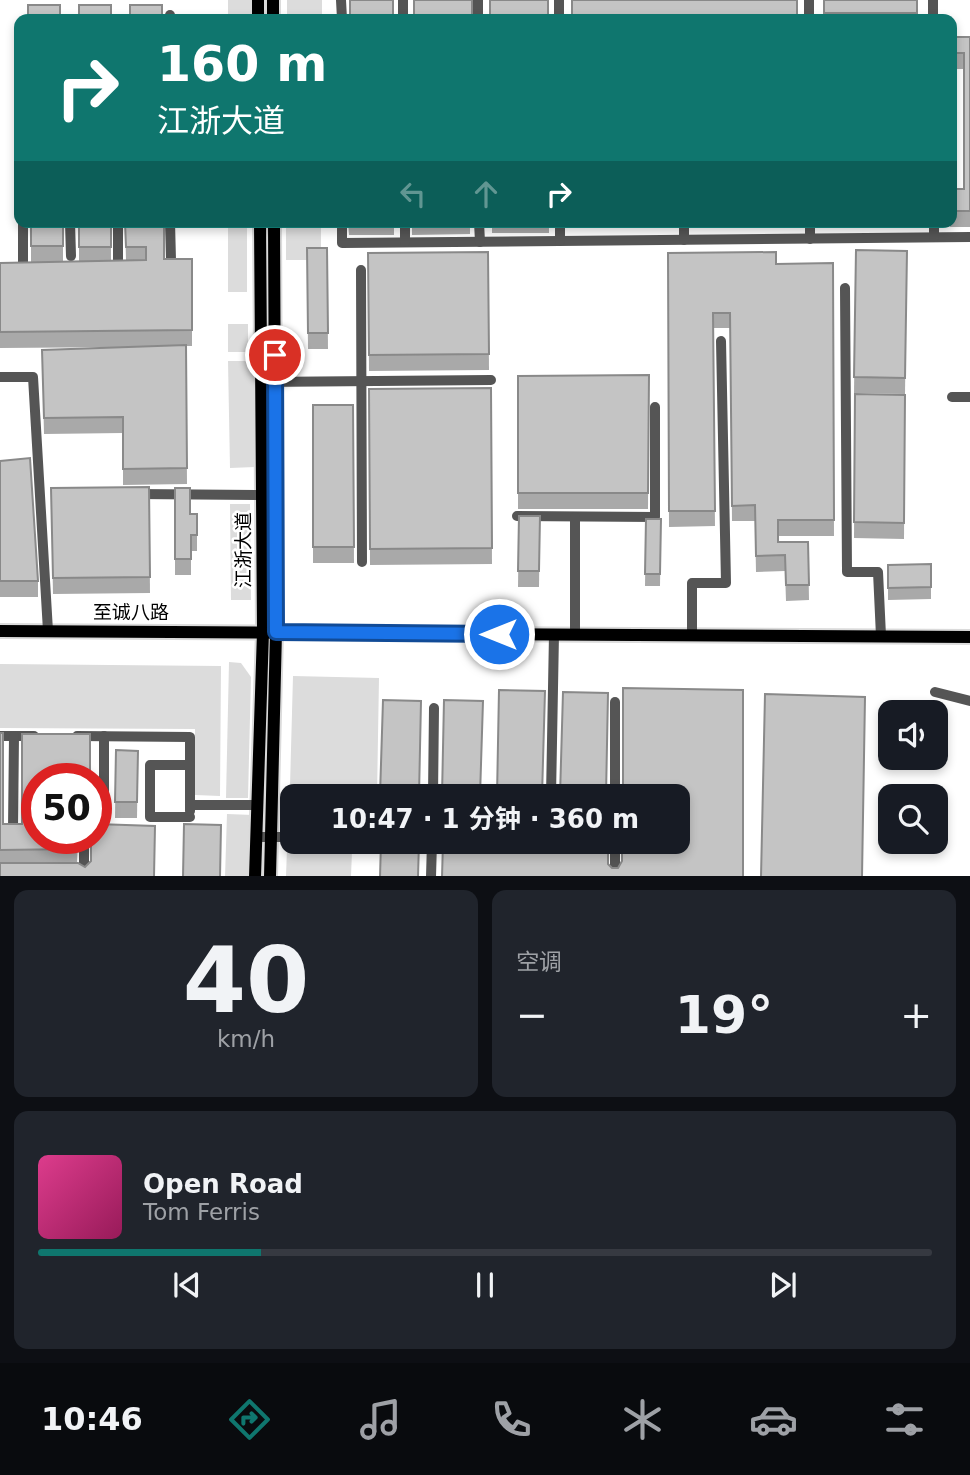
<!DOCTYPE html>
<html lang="zh">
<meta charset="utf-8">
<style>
:root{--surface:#171b24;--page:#20242c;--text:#f1f3f6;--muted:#9ea1a6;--line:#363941;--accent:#0f766e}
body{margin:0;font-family:"DejaVu Sans","Noto Sans SC",sans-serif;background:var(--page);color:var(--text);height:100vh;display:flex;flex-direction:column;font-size:26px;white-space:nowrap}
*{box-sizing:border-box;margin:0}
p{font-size:23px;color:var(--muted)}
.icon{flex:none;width:38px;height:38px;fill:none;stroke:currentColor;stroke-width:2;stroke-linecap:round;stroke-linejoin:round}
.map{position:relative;height:876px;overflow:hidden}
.details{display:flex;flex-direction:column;gap:14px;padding:14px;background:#0d0f14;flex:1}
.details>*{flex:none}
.guide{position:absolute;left:14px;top:14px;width:943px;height:214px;border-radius:14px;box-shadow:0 4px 10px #0003;background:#0f766e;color:#fff;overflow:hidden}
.controls{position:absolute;left:878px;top:700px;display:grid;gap:14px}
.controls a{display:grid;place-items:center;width:70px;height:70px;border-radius:14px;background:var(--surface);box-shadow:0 4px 10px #0003;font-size:35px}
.speed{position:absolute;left:21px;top:763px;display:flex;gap:14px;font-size:35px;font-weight:700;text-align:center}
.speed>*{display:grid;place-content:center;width:91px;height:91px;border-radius:50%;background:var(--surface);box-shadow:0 4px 10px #0003;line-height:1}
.speed .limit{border:10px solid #d22;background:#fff;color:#111}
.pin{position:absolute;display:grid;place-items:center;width:60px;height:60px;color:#fff;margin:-30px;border:4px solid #fff;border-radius:50%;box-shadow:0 2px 7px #0007}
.me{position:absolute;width:77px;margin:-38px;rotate:270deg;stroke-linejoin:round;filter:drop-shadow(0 0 5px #0008)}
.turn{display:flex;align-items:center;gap:24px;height:147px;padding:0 28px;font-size:32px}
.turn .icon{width:91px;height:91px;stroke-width:2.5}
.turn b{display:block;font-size:49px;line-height:60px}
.lanes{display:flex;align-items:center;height:66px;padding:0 28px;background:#0003;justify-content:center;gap:35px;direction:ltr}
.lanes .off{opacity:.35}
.big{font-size:52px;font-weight:700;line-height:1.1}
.details .widget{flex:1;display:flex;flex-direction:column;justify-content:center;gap:10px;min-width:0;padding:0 24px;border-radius:14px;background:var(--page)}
.details .dial{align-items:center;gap:0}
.dial b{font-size:91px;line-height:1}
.song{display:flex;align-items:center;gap:21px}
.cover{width:84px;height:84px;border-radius:10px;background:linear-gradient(135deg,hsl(330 70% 55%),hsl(330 70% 35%))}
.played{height:7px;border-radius:4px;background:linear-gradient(90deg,var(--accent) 25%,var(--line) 25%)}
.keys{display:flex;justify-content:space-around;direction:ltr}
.heat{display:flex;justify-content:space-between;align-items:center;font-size:38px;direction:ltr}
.details .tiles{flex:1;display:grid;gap:14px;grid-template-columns:1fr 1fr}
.widget:last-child{grid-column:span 2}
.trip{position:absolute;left:280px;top:784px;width:410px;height:70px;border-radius:14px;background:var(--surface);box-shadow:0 4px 10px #0003;font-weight:700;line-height:70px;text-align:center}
.dock{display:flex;height:112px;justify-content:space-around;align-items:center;background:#090b0e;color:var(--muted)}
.dock .icon{width:49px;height:49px}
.dock .on{color:var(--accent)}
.dock b{font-size:32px;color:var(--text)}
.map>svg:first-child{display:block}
.green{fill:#dcdcdc}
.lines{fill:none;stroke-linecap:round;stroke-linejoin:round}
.major-casing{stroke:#dbdbdb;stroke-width:16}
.minor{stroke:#555;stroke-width:10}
.major{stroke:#000;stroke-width:12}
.wall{fill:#a9a9a9}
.building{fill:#c4c4c4;stroke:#898989;stroke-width:2}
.route-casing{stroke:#114b97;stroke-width:18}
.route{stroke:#1a73e8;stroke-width:12}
.labels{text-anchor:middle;stroke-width:5;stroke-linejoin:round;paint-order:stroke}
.street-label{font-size:19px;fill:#000;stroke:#fff}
</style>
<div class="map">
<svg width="970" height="877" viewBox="0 0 970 877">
<rect width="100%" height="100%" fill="#fff"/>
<g class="green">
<rect x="228" y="0" width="26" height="19"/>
<rect x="287" y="0" width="35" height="19"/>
<rect x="228" y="222" width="19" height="70"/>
<rect x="286" y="222" width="35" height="38"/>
<rect x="228" y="324" width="20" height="28"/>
<polygon points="228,361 254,361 255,467 230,468"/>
<polygon points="230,504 250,504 251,600 231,600"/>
<polygon points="229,662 241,663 251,677 248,798 226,798"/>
<polygon points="0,664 221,666 220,796 195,795 195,729 0,728"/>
<polygon points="293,676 379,678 377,796 292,796 292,823 289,823"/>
<polygon points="227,814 253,815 251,876 225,877"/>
<polygon points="287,849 352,851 351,876 286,876"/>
</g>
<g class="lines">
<defs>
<g id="major">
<polyline points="258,0 258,19"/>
<polyline points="273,0 273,19"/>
<polyline points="0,631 970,637"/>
<polyline points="255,877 263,632 260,222"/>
<polyline points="270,877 276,632 274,222"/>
</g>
</defs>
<use href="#major" class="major-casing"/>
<g class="minor">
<polyline points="341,0 342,19"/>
<polyline points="403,0 403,19"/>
<polyline points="478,0 478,19"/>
<polyline points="559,0 559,19"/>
<polyline points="809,0 809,19"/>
<polyline points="933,0 933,19"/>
<polyline points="170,15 170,19"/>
<polyline points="70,222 71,256"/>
<polyline points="118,222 118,262"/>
<polyline points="170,222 171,260"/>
<polyline points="342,222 342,243 970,237"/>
<polyline points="405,222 405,242"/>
<polyline points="479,222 480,242"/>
<polyline points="560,222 560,241"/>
<polyline points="684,222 684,240"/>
<polyline points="810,222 810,239"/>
<polyline points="934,222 934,237"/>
<polyline points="23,265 23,222"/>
<polyline points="361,270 362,562"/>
<polyline points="845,288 847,572 878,572 881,636"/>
<polyline points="0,377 33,377 48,631"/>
<polyline points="261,382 491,380"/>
<polyline points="952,397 970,397"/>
<polyline points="136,494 262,495"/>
<polyline points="517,516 655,517 655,407"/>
<polyline points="575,634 575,517"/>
<polyline points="692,635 692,583 726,583 721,341"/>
<polyline points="935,692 970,701"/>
<polyline points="0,736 34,736"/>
<polyline points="77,736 190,737 190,805"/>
<polyline points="190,765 150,765 150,817 190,817"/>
<polyline points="433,796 434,708"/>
<polyline points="551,796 554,634"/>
<polyline points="615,796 615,702"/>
<polyline points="190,811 190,805 257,805"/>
<polyline points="13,829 14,736"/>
<polyline points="104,829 104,736"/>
<polyline points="256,837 292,837"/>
<polyline points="84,877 84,844"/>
<polyline points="431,877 432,842"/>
<polyline points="615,877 615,842"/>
</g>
<use href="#major" class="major"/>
</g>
<g class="wall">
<rect x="414" y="0" width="58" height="19"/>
<rect x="572" y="0" width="225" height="19"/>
<rect x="824" y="0" width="93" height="19"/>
<polygon points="952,37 970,37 970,227 950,227 950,222 952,222 952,189 964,189 964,69 952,69"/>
<polygon points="31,222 63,222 63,262 79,261 79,222 111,222 111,261 126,260 125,222 164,259 192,259 192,346 186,346 187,484 123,485 123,433 44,434 42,350 130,347 0,348 0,263 31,262"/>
<polygon points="348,222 394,222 394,235 349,235"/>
<polygon points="412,222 470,222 470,234 412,235"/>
<rect x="492" y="222" width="57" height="11"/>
<polygon points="574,222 675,222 675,226 574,228"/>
<polygon points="697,222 798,222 798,225 697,226"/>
<polygon points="824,222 927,222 927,223 824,224"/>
<polygon points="307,248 327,248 328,349 308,349"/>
<polygon points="856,250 907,251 905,394 854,393"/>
<polygon points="488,252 489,370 369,371 368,253"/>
<polygon points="668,253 776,264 833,263 834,536 778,536 778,542 808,542 809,600 786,601 785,571 756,572 755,521 732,521 730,328 713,328 715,526 669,527"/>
<polygon points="649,375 648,509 518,509 518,376"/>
<polygon points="491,388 492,564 370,565 369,389"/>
<polygon points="855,394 905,395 904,539 854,538"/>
<polygon points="313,405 353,405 354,563 313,563"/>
<polygon points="0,461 38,581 38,597 0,597"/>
<polygon points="149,487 150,593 53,594 51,488"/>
<polygon points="175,488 190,514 197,514 197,551 191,551 191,575 175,575"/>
<polygon points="519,516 540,516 539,587 518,587"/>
<polygon points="646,519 661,519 660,586 645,586"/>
<polygon points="931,564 931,599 888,600 888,565"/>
<polygon points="0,733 3,824 37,838 81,838 78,840 77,863 85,867 91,861 91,843 86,838 96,838 155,877 0,877"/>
<polygon points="116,750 138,751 137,818 115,818"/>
</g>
<g class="building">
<rect x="350" y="0" width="43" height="19"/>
<rect x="414" y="0" width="58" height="18"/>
<rect x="490" y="0" width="58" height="19"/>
<rect x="572" y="0" width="225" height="18"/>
<rect x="824" y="0" width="93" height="13"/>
<rect x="28" y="5" width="32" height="14"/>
<rect x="79" y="5" width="32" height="14"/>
<rect x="130" y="5" width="32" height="14"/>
<polygon points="952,37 970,37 970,211 952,211 952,189 964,189 964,53 952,53"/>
<rect x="31" y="222" width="32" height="24"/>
<rect x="79" y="222" width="32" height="25"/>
<polygon points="125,222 164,222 164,259 192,259 192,330 0,332 0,263 146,260 146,247 126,247"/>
<polygon points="307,248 327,248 328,333 308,333"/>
<polygon points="856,250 907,251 905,378 854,377"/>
<polygon points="488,252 489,354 369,355 368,253"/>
<polygon points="776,252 776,264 833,263 834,520 778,520 778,542 808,542 809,585 786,585 785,555 756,556 755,505 732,506 730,313 713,313 715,511 669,511 668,253"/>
<polygon points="186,345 187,468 123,469 123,417 44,418 42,350"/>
<polygon points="649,375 648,493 518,493 518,376"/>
<polygon points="491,388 492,548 370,549 369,389"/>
<polygon points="855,394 905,395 904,523 854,522"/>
<polygon points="313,405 353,405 354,547 313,547"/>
<polygon points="30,458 38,581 0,581 0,461"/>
<polygon points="149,487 150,577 53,578 51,488"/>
<polygon points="175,488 190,488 190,514 197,514 197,535 191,535 191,559 175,559"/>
<polygon points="519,516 540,516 539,571 518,571"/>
<polygon points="646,519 661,519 660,574 645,574"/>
<polygon points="931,564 931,587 888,588 888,565"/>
<polygon points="623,688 743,690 743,877 442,877 443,842 608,842 608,864 612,868 618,868 622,861 622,842 677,842 677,796 623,796"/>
<polygon points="499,690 545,691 542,796 497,796"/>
<polygon points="563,692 608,693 606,796 560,796"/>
<polygon points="765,694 865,697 862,877 761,877"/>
<polygon points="383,700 421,701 419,796 380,796"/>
<polygon points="444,700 483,701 480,796 442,796"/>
<polygon points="0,733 3,733 3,824 22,824 22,734 90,734 90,779 37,779 37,838 77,838 77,849 0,850"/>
<polygon points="116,750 138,751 137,802 115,802"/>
<polygon points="96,824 155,826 154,877 0,877 0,863 78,863 85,867 91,861 91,838 96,838"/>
<polygon points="184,824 221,825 220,877 183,877"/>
<polygon points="381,842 419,842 418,877 380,877"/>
</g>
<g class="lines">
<defs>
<polyline id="route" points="275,355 276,632 499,634"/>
</defs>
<use href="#route" class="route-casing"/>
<use href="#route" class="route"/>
</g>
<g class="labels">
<g class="street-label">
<text transform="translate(243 550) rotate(-90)" y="7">江浙大道</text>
<text x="131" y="619">至诚八路</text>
</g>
</g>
</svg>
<div class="controls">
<a><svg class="icon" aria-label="sound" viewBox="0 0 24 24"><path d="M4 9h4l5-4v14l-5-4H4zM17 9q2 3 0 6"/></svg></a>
<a><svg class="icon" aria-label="search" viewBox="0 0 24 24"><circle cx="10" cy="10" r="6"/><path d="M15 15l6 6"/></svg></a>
</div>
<div class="speed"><div class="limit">50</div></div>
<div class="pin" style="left:275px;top:355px;background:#d93025"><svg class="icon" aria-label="arrive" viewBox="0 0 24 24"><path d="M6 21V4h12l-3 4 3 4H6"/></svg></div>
<svg class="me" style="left:499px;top:634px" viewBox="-20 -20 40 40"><circle r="17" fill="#1a73e8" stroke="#fff" stroke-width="3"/><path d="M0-11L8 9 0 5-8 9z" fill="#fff"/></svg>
<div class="trip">10:47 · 1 分钟 · 360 m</div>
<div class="guide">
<div class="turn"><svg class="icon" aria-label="right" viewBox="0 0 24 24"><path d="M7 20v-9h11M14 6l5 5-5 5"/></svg><div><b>160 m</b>江浙大道</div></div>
<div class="lanes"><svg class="icon off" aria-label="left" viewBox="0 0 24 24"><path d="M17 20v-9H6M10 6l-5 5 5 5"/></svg><svg class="icon off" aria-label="ahead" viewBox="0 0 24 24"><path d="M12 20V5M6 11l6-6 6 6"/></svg><svg class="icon" aria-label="right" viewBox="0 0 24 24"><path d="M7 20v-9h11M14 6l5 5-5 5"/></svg></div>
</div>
</div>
<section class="details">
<div class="tiles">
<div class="widget dial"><b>40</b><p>km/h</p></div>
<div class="widget"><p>空调</p>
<div class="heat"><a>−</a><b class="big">19°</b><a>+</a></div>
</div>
<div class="widget">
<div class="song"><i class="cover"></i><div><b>Open Road</b><p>Tom Ferris</p></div></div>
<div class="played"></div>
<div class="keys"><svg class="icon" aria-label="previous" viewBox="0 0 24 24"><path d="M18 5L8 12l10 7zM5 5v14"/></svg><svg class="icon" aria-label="pause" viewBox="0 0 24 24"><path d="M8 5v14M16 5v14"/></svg><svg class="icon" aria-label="next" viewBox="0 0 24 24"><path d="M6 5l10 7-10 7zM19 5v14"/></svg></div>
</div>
</div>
</section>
<nav class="dock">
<b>10:46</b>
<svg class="icon on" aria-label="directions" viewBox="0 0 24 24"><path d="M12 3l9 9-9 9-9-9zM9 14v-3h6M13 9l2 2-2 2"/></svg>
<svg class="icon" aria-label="music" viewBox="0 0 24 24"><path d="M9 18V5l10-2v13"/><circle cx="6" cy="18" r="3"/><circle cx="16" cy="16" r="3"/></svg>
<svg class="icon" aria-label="phone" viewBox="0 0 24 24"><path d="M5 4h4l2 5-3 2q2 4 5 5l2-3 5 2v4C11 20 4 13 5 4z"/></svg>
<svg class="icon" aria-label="climate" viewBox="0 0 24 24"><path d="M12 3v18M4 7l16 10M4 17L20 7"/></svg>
<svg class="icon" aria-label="car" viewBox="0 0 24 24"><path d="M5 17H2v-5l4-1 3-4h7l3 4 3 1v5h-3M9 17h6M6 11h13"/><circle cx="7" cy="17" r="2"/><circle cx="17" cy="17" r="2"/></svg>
<svg class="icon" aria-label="filters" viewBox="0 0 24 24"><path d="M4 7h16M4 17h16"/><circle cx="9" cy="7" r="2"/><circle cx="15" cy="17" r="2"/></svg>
</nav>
